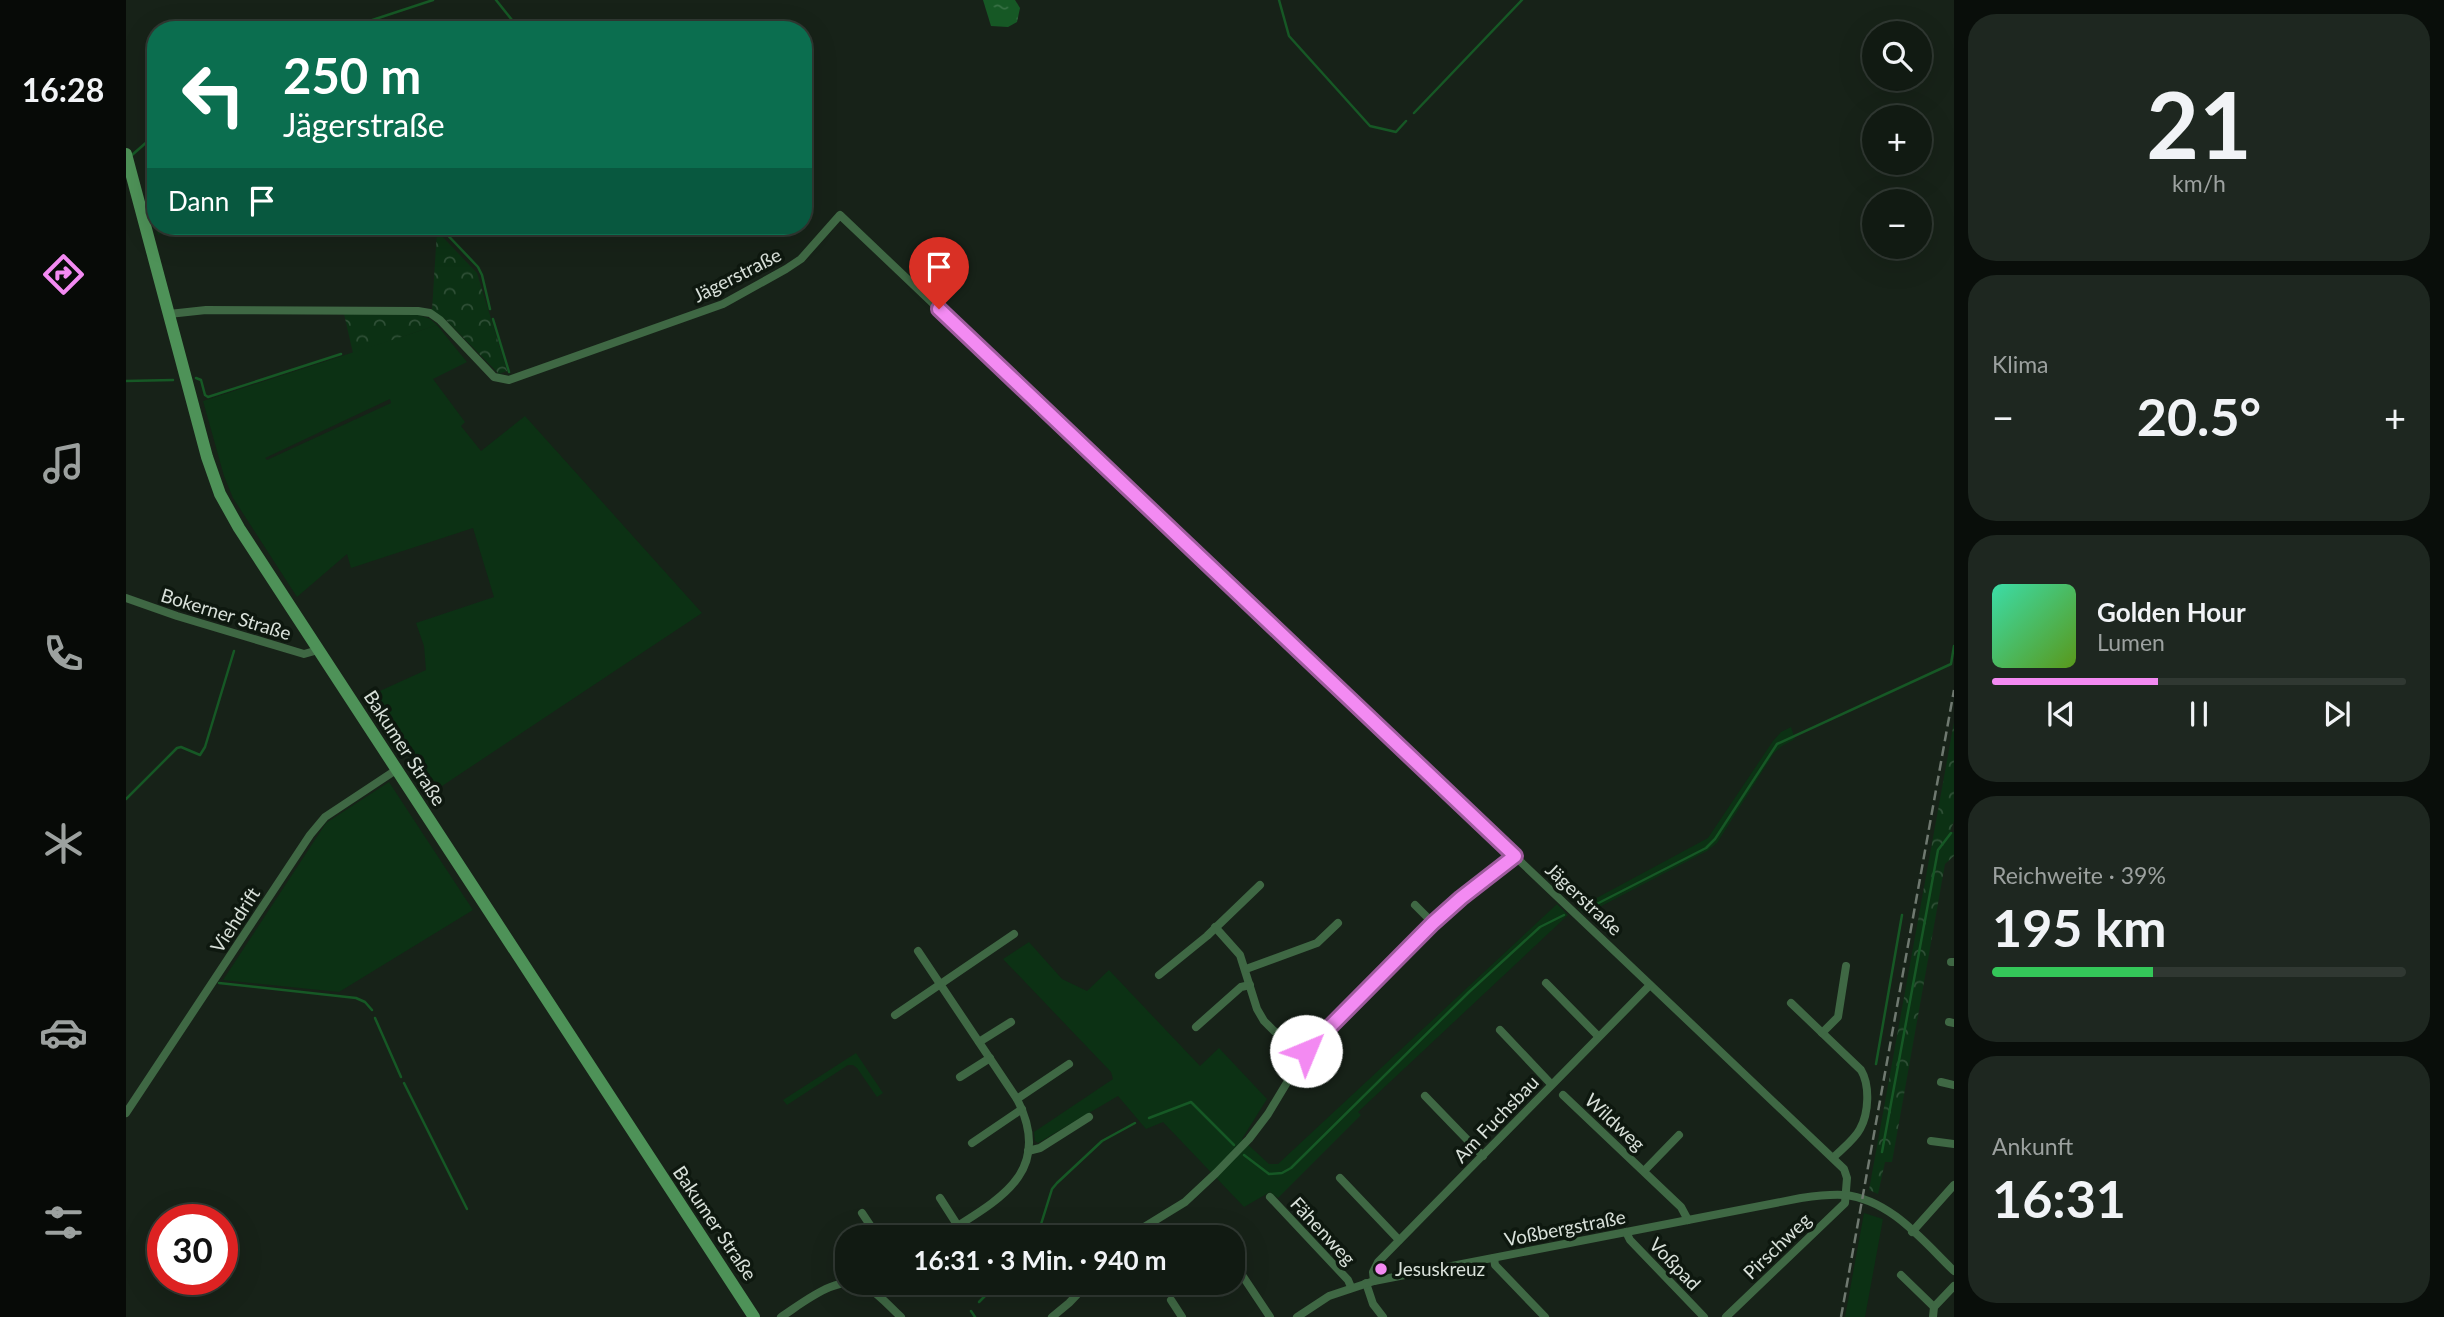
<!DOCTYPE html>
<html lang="de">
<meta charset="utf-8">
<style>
:root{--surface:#111a12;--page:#1e2720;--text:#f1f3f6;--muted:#9ca19f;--line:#303832;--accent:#f38af2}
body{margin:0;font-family:Lato,sans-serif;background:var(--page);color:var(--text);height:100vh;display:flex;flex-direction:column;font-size:26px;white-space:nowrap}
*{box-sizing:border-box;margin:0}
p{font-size:23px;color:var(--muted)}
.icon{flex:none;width:38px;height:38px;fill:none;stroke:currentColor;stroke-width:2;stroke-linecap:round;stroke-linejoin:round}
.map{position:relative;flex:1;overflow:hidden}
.details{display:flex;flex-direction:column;gap:14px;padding:14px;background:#090e0a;width:490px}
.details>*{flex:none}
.hud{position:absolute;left:21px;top:21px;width:665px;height:214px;border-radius:28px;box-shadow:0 7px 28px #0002,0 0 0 2px var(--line);background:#0b6e4f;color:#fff;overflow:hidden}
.buttons{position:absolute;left:1736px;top:21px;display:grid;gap:14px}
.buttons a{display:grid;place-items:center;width:70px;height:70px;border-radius:50%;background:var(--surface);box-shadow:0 7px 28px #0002,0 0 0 2px var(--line);font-size:35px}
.speed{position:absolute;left:21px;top:1204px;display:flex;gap:14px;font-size:35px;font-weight:700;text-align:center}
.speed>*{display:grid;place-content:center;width:91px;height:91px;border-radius:50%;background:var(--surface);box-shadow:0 7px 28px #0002,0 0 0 2px var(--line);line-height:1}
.speed .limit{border:10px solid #d22;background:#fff;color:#111}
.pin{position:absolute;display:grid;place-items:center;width:60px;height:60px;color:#fff;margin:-72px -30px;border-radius:50% 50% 50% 0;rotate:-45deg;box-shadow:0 0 7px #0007}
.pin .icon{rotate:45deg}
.me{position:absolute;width:77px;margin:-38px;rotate:45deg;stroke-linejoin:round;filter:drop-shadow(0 0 5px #0008)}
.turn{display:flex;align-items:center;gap:24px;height:147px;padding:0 21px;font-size:32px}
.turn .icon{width:91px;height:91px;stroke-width:2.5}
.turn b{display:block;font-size:49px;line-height:60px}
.then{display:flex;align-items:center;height:66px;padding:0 21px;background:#0003;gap:14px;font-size:26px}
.big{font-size:52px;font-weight:700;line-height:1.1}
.details .widget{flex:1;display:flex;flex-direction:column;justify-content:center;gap:10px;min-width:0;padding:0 24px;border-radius:28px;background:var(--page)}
.details .dial{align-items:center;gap:0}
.dial b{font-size:91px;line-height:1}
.song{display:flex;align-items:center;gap:21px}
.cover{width:84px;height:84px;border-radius:10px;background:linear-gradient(135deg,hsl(160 70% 55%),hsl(90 70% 35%))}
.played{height:7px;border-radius:4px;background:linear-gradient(90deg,var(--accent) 40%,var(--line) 40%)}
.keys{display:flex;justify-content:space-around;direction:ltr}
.heat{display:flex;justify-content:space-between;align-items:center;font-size:38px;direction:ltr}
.charge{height:10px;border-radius:5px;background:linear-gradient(90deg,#34c759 39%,var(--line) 0)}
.trip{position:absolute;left:709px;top:1225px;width:410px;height:70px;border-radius:28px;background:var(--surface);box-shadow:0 7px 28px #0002,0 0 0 2px var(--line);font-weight:700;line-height:70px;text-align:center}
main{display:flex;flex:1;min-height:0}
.tabs{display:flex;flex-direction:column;width:126px;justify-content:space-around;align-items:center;background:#070a07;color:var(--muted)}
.tabs .icon{width:49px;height:49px}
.tabs .active{color:var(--accent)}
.tabs b{font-size:32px;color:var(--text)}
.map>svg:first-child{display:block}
.green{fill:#0c3114;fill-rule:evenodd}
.forest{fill:url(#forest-crowns)}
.water{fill:url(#water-ripples)}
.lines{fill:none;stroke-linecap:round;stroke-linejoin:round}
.stream{stroke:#165825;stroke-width:2.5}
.minor{stroke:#3f6844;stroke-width:8}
.secondary{stroke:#4e9258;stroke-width:12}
.rail{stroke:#6f7970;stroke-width:2.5;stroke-dasharray:10 5;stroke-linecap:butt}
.route-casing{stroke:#9e5a9d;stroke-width:18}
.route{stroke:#f38af2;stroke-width:12}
.poi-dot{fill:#f38af2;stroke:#0e180f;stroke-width:2.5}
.labels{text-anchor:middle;stroke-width:7;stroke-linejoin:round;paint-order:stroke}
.street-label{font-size:19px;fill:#d9e1da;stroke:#0e180f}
.poi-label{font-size:19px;fill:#d9e1da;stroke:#0e180f;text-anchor:start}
</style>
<main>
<nav class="tabs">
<b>16:28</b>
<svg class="icon active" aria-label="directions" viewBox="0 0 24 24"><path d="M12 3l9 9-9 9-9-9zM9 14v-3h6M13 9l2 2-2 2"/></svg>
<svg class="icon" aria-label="music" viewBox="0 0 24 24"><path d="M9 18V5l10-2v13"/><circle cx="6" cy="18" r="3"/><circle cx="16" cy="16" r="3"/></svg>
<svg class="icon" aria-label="phone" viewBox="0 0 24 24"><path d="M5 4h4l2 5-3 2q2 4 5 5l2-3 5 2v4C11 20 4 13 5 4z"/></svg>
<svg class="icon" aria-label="climate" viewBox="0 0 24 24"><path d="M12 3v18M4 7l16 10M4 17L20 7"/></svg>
<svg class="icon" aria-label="car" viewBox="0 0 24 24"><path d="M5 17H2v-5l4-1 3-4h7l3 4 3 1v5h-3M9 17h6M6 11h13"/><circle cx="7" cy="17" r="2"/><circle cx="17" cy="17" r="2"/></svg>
<svg class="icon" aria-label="filters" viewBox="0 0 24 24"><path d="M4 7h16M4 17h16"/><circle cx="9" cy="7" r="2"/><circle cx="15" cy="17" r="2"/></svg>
</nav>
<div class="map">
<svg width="1828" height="1317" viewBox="0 0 1828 1317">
<defs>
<pattern id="forest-crowns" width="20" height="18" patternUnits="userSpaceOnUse" patternTransform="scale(1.75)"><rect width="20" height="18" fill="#0c3114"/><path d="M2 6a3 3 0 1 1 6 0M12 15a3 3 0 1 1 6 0" fill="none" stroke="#2f4f36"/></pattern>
<pattern id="water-ripples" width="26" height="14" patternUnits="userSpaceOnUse" patternTransform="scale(1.75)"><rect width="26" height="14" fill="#165825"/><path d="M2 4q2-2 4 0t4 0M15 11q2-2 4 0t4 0" fill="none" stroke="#377044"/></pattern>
</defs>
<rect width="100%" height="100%" fill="#172218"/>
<g class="green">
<polygon points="30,195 30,226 51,226 32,235 22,201"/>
<polygon points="115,226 306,226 311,231"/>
<path d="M311 325 341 362 307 379 339 422 335 426 355 451 399 416 576 613 307 792 245 695 300 670 298 646 290 623 368 597 347 528 225 568 221 554 171 597 107 498 98 476 77 401ZM264 399 265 403 141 460 139 458Z"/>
<polygon points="1665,727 1669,739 1656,746 1648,753 1591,843 1581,851 1460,914 1452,908 1582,838 1647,741 1655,732"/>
<polygon points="263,782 347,910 213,992 97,980 200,823"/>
<polygon points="1431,904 1442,915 1232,1112 1235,1115 1152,1198 1144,1192 1118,1207 1037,1122 1020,1129 992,1096 912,1143 909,1141 908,1132 987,1079 985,1072 877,959 903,942 936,979 961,991 983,970 1074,1066 1093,1048 1141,1099 1116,1139 1143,1164 1152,1164"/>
<polygon points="730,1053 757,1093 751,1097 731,1068 727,1065 722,1065 661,1105 657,1100"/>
<polygon points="1738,1213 1757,1219 1739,1317 1719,1317"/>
</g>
<g class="forest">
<polygon points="311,231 351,273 381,371 373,374 319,319 306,310"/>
<polygon points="218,314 293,315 304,319 311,325 227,353"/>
<polygon points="1828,722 1828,821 1824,832 1828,832 1828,856 1819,864 1766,1162 1759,1162 1752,1194 1743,1190"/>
</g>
<polygon class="water" points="857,0 889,0 894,8 891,22 882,27 865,26"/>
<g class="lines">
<g class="stream">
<polyline points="370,0 394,30"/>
<polyline points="1153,0 1163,36 1244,126 1270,132 1280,121"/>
<polyline points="216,30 307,0"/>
<polyline points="1288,113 1396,0"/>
<polyline points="6,155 30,134"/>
<polyline points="677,177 680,178"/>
<polyline points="313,226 352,267 356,275 364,309"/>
<polyline points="367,319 383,372"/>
<polyline points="70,378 75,380 79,395 82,397 215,354"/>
<polyline points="0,381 47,380"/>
<polyline points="0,799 51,748 55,747 74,755 79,747 108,651"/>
<polyline points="1457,911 1580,848 1589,839 1651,744 1825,664 1828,646"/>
<polyline points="93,983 230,998 239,1002 246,1010"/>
<polyline points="249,1018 275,1077"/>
<polyline points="1750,1064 1776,915"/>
<polyline points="278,1083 341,1209"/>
<polyline points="1023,1118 1065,1102 1108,1145"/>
<polyline points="1756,1152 1812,850 1825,833"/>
<polyline points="1118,1155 1143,1174 1156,1173 1165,1168 1343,992 1414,927 1438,915"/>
<polyline points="911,1237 926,1189 931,1183 976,1141 1009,1123"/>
<polyline points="853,1302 872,1283"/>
<polyline points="845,1311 849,1317"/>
</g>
<g class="minor">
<polyline points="43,314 80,310 292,311 304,313 314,320 368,377 383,380 597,304 660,269 675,259 714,215 1718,1169 1721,1178 1719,1203 1600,1317"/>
<polyline points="0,598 51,616 178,654 192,650"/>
<polyline points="1289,905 1307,923"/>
<polyline points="1089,927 1114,955 1131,1009 1138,1021 1148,1031 1180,1051"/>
<path d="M792 951 891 1099C930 1175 868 1202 814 1237"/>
<polyline points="1825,962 1828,962"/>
<polyline points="1120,969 1191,943 1212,923"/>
<polyline points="1033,975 1081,936 1134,885"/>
<polyline points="1420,983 1472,1036"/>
<path d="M1665 1003 1735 1070C1744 1085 1743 1113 1734 1129 1729 1139 1716 1149 1708 1157"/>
<polyline points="769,1015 888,934"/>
<polyline points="1823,1022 1828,1023"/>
<polyline points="1070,1027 1115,987 1124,985"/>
<polyline points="1374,1030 1425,1084"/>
<polyline points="1696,1033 1712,1017 1720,966"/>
<polyline points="853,1042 885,1022"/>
<polyline points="834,1077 864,1058"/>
<polyline points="1815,1082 1828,1085"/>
<polyline points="1437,1095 1555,1207 1562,1220"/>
<polyline points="1299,1096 1357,1156"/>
<polyline points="891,1099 943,1064"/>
<polyline points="0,1113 184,835 199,817 270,770"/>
<polyline points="1805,1141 1828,1144"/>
<polyline points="846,1143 896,1109"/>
<polyline points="902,1151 914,1148 963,1117"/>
<polyline points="1518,1171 1553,1135"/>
<polyline points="1214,1178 1273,1240"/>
<polyline points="1144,1197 1222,1280 1225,1287"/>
<polyline points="814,1198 839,1237"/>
<polyline points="736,1213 752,1237"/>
<polyline points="1500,1232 1504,1240 1578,1317"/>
<polyline points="1786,1232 1828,1185"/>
<polyline points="1002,1237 1059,1202 1090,1173 1123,1139 1142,1114 1180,1051 1307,923 1335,898 1389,856"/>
<polyline points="1368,1258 1369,1265 1419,1317"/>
<polyline points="1106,1260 1144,1317"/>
<polyline points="1775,1275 1808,1307"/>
<polyline points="1248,1281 1247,1272 1252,1262 1524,985"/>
<polyline points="1240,1283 1247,1304 1257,1317"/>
<polyline points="1045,1300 1056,1317"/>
<path d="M655 1317C677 1303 714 1271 741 1287 754 1295 764 1307 775 1317"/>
<polyline points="926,1317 943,1303 962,1283"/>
<path d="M1171 1317 1203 1296 1248 1281 1675 1198C1689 1196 1704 1194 1718 1195 1764 1199 1797 1241 1828 1271"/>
<polyline points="1807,1317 1808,1307 1828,1286"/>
</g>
<polyline class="secondary" points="0,154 81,457 94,494 113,528 628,1317"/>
<polyline class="rail" points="1715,1317 1828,690"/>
</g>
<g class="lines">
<defs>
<polyline id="route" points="813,309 1389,856 1335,898 1307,923 1180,1051"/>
</defs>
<use href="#route" class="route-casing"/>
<use href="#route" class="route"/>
</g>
<circle class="poi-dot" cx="1255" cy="1269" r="7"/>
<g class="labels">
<g class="street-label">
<text transform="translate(611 275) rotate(-27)" y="7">Jägerstraße</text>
<text transform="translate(100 614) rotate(17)" y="7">Bokerner Straße</text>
<text transform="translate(279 748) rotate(57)" y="7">Bakumer Straße</text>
<text transform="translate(1458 899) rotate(43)" y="7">Jägerstraße</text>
<text transform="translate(109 920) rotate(-57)" y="7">Viehdrift</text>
<text transform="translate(1370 1119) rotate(-46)" y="7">Am Fuchsbau</text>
<text transform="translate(1489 1122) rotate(43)" y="7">Wildweg</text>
<text transform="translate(589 1223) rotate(56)" y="7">Bakumer Straße</text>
<text transform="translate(1439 1228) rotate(-11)" y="7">Voßbergstraße</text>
<text transform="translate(1197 1231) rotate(47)" y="7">Fähenweg</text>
<text transform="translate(1651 1246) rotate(-44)" y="7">Pirschweg</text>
<text transform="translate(1549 1264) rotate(46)" y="7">Voßpad</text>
</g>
<g class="poi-label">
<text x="1269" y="1276">Jesuskreuz</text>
</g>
</g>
</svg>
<div class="buttons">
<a><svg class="icon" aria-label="search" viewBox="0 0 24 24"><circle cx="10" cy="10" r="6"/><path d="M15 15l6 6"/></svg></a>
<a>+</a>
<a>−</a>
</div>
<div class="speed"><div class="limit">30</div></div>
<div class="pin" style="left:813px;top:309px;background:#d93025"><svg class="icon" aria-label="arrive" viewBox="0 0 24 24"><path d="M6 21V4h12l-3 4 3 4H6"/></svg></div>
<svg class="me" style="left:1180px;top:1051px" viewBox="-20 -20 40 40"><circle r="19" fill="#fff"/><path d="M0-13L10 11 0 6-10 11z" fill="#f38af2"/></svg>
<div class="trip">16:31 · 3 Min. · 940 m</div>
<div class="hud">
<div class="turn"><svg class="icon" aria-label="left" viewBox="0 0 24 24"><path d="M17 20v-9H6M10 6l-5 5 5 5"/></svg><div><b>250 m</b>Jägerstraße</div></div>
<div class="then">Dann<svg class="icon" aria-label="arrive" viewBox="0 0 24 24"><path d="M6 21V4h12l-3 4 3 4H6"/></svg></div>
</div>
</div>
<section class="details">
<div class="widget dial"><b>21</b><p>km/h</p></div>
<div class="widget"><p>Klima</p>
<div class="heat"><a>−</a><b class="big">20.5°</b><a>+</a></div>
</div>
<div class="widget">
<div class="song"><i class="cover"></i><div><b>Golden Hour</b><p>Lumen</p></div></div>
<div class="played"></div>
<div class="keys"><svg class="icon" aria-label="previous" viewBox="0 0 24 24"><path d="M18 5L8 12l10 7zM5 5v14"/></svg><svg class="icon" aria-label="pause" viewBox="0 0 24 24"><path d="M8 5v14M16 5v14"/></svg><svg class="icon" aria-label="next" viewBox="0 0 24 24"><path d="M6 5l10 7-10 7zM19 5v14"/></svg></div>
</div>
<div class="widget"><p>Reichweite · 39%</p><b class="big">195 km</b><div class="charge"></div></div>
<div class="widget"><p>Ankunft</p><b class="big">16:31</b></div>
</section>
</main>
